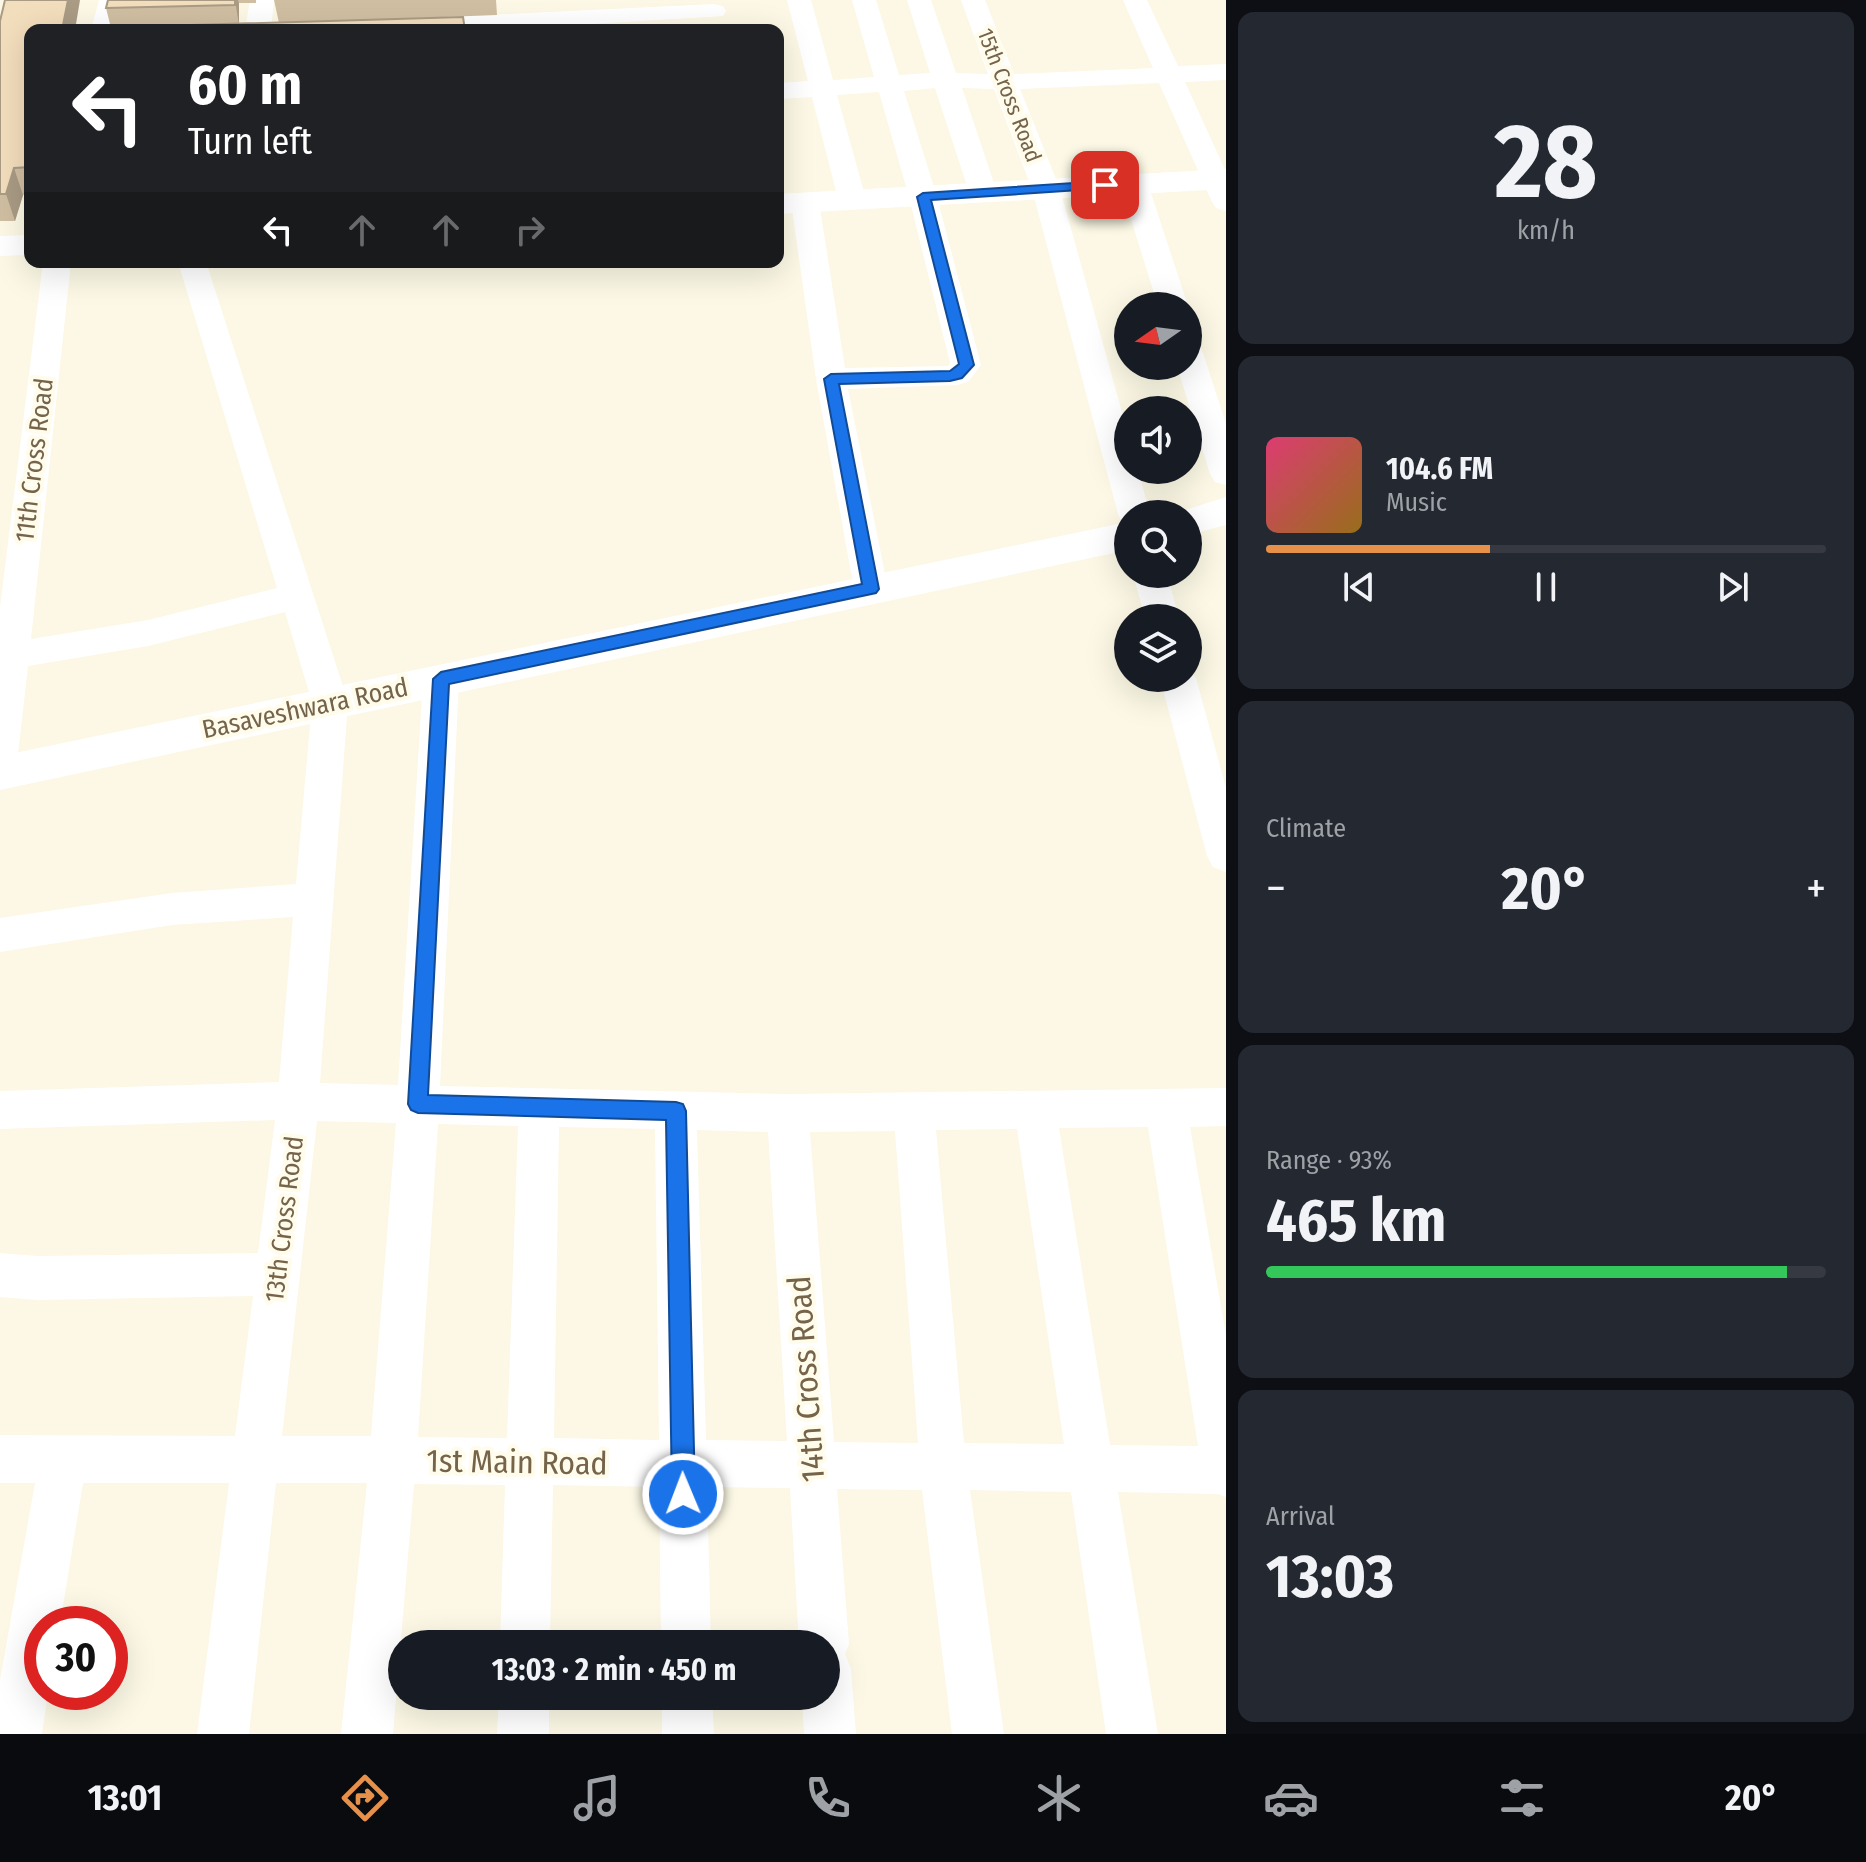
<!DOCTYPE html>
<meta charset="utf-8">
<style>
:root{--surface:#171b24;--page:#242831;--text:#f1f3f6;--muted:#9ea1a6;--line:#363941;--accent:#e6904a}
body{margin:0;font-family:"Fira Sans Condensed",sans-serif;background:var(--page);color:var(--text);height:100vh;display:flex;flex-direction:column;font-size:30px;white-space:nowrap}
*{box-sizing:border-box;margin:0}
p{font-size:26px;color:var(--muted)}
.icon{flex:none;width:44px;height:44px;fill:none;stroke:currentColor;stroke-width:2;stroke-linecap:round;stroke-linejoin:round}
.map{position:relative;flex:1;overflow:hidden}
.details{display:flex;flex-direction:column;gap:12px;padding:12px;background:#0d0f14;width:640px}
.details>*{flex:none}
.hud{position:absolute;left:24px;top:24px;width:760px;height:244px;border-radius:16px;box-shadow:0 8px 32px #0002;background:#202124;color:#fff;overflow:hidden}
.needle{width:52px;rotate:256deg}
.fabs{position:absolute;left:1114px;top:292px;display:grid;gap:16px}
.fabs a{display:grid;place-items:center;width:88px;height:88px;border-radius:50%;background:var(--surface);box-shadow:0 8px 32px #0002;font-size:40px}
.speed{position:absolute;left:24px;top:1606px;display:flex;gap:16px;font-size:40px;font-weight:700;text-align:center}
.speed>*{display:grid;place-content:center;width:104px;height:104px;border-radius:50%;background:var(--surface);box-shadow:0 8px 32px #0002;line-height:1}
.speed .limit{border:12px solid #d22;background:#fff;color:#111}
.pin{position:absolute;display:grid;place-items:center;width:68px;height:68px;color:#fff;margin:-34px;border-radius:16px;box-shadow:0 4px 12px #0006}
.me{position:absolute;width:88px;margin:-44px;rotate:359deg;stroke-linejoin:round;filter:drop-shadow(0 0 6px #0008)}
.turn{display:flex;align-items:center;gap:28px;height:168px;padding:0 32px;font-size:36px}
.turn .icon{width:104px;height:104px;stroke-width:2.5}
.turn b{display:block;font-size:56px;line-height:68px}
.lanes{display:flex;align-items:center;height:76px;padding:0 32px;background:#0003;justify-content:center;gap:40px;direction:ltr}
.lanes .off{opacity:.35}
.big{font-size:60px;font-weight:700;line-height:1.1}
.details .widget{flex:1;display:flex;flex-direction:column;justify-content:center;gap:12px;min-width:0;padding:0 28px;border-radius:16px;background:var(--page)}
.details .dial{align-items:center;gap:0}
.dial b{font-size:104px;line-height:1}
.song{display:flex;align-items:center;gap:24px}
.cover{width:96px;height:96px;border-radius:12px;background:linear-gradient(135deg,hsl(340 70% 55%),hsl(40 70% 35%))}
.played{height:8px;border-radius:4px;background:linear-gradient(90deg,var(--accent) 40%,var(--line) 40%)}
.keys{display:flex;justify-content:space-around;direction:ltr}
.heat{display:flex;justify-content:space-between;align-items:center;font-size:44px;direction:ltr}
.charge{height:12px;border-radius:6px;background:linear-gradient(90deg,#34c759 93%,var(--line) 0)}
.trip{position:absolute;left:388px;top:1630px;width:452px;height:80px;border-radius:40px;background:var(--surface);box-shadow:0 8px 32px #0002;font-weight:700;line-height:80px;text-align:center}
.tabs{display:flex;height:128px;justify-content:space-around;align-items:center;background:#090b0e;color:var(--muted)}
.tabs .icon{width:56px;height:56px}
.tabs .selected{color:var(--accent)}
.tabs b{font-size:36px;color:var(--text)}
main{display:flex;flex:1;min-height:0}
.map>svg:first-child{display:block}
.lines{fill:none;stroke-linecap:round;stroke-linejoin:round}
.street{fill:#fff;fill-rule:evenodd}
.secondary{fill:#fff;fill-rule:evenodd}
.wall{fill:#d0bea2}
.shaded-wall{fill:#a99b84}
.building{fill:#f2ddbc;stroke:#a99b84;stroke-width:2}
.route{fill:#1a73e8;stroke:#114b97;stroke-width:2}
.labels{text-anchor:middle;stroke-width:8;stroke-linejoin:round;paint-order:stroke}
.far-street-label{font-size:22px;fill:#75634a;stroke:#fffceb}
.street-label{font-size:26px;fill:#75634a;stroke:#fffceb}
.near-street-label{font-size:32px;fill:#75634a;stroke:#fffceb}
</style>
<main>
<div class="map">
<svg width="1226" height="1734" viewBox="0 0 1226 1734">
<rect width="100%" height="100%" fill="#fcf8e5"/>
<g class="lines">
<g class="street">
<polygon points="99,0 123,0 117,30 91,30"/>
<polygon points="250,0 274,0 271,30 245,30"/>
<polygon points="787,0 811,0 833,80 874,77 852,0 876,0 899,75 930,73 907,0 931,0 956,73 988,74 961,0 985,0 1014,74 1153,68 1123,0 1147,0 1178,66 1226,64 1226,80 1185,82 1226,172 1226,211 1216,208 1212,202 1159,83 1020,89 1060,189 1128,434 1128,470 1138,470 1150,514 1128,514 1128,524 1122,522 1118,514 1032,189 994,89 962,88 997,192 993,198 983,200 973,198 969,192 935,88 904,91 937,197 981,365 968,382 957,385 848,389 888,589 883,598 871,602 859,598 854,589 816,379 791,202 795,196 805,193 815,196 819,202 845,368 948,366 950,363 909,197 879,92 837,95 866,199 862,205 852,208 842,205 838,199 812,97 778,99 778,83 808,81"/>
<polygon points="714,4 723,6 726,11 723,16 491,30 332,30 336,25 345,22"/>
<polygon points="1134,176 1144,178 1148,184 1188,306 1158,306 1120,184 1124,178"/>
<path d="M43 262H71L31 639 148 620 277 588 178 262H206L348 702 320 1083 398 1085 423 679 429 669 441 665 453 669 459 679 440 1086 788 1094 1226 1088V1126L1190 1127 1226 1336V1497L1218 1494 1118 1492 1158 1734H1106L1071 1492 970 1490 1004 1734H952L922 1490 837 1489 849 1644 845 1654 851 1669 856 1734H804L802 1696H826V1644H799L790 1488 707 1487 711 1644H661L659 1487 553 1485 550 1644H500L505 1485 414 1484 393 1734H341L367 1483H276L249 1734H197L229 1483H83L60 1624H42V1692H48L42 1734H0V1680L35 1483H0V1435L235 1436 253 1296 38 1300 0 1297V1253L38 1256 258 1253 275 1120 0 1129V1091L279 1082 293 917 172 925 0 952V918L172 893 296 884 312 702 285 612 148 646 28 666 18 754 13 764 0 769V607ZM317 1121 396 1123 371 1436H282ZM438 1124 518 1126 507 1438 418 1437ZM559 1127 655 1129 659 1440 554 1438ZM1148 1127 1198 1446 1110 1445 1059 1128ZM1017 1129 1064 1444 964 1443 936 1130ZM697 1130 768 1132 787 1441 706 1440ZM895 1131 918 1443 834 1442 810 1132Z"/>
<polygon points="1188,343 1199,346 1203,353 1226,424 1226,485 1215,482 1210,474 1177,366 1188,366"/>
<polygon points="1133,574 1167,574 1179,618 1145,618"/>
<polygon points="1188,668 1196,678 1226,788 1226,872 1213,867 1207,856 1160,678 1188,678"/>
<polygon points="499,1696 549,1696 549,1734 497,1734"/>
<polygon points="662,1696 712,1696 714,1734 662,1734"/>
</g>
<g class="secondary">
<polygon points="1226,169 1226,189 778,214 778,194"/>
<polygon points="30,235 30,255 0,256 0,236"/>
<polygon points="1226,497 1226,525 1188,535 1188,514 1173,514"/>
<polygon points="1128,522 1128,550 0,790 0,756"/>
</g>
</g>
<g class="wall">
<polygon points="108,0 256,0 256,3 239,3 239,24 279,23 274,0 496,0 497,15 173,27 173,30 107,30 111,28 106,8"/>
<polygon points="0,21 30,30 30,194 23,195 15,221 0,221"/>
</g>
<g class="shaded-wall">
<polygon points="68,0 80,0 75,30 62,30"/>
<polygon points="235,0 238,0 239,3 239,25"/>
<polygon points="14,168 23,195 15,221 6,194"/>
</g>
<g class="building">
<polygon points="5,0 68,0 62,30 30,30 30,167 14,168 6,194 0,194 0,21"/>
<polygon points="108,0 235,0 235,5 106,8"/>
<polygon points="463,17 465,30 190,30 191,25"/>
<polygon points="172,25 171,30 107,30 108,28"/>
</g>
<polygon class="route" points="1105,181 1111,185 1109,188 931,200 974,365 962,378 950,381 839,384 879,589 876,593 449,684 428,1095 676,1102 683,1104 686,1111 695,1494 691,1502 683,1505 675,1502 672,1494 666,1120 418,1113 411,1110 408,1104 433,679 441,672 862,584 824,379 831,374 950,371 959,364 917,197 923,193"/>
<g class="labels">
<g class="far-street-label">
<text transform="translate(1010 95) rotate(69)" y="8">15th Cross Road</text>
</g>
<g class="street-label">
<text transform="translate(34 460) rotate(-83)" y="9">11th Cross Road</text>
<text transform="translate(305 708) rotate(-12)" y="9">Basaveshwara Road</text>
<text transform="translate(284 1219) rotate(-83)" y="9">13th Cross Road</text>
</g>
<g class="near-street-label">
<text transform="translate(806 1379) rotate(-94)" y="11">14th Cross Road</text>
<text transform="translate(517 1462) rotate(1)" y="11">1st Main Road</text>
</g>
</g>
</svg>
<div class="fabs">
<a><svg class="needle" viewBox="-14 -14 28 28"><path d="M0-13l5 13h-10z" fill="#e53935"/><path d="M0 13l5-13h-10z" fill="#9ea1a6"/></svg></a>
<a><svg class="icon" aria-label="sound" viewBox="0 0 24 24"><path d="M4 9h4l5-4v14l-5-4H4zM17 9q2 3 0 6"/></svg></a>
<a><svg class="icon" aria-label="search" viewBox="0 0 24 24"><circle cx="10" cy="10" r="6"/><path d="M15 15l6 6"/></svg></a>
<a><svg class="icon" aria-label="layers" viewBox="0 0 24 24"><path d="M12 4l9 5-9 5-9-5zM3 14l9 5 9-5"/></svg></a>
</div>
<div class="speed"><div class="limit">30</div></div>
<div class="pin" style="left:1105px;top:185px;background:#d93025"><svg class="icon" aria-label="arrive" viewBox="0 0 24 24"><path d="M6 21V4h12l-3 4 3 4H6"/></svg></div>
<svg class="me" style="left:683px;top:1494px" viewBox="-20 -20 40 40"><circle r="17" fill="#1a73e8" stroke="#fff" stroke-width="3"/><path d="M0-11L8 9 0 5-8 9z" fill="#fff"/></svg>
<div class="trip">13:03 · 2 min · 450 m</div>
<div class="hud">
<div class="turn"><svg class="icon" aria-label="left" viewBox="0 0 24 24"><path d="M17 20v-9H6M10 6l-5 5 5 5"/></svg><div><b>60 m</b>Turn left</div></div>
<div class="lanes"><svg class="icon" aria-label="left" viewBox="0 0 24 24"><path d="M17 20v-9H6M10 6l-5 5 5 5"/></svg><svg class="icon off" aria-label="ahead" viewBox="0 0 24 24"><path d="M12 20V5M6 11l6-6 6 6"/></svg><svg class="icon off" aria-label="ahead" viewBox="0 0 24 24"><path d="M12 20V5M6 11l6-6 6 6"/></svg><svg class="icon off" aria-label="right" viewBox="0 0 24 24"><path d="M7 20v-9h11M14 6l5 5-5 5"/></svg></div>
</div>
</div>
<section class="details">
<div class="widget dial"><b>28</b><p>km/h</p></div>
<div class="widget">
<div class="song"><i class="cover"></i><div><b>104.6 FM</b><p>Music</p></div></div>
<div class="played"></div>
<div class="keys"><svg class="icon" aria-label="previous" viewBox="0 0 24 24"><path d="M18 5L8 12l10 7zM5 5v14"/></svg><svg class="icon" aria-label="pause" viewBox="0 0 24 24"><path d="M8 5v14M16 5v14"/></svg><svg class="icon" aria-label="next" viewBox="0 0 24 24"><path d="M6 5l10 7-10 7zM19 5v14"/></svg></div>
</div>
<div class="widget"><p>Climate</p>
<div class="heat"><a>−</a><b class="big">20°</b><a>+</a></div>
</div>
<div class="widget"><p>Range · 93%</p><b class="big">465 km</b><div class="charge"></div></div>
<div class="widget"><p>Arrival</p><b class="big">13:03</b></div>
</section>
</main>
<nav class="tabs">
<b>13:01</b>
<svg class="icon selected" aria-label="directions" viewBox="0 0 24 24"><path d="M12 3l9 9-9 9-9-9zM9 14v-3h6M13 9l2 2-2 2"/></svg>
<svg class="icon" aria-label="music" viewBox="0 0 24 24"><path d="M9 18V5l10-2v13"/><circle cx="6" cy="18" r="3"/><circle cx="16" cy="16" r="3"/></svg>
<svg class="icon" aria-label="phone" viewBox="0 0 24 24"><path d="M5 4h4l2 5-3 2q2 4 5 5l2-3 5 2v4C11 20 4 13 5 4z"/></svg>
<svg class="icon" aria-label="climate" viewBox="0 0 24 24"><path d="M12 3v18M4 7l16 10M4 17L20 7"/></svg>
<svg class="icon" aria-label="car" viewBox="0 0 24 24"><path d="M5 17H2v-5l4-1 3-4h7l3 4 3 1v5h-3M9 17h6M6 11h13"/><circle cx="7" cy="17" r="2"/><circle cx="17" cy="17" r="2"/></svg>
<svg class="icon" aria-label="filters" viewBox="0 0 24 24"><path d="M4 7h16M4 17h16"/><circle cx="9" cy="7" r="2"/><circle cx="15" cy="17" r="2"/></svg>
<b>20°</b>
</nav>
